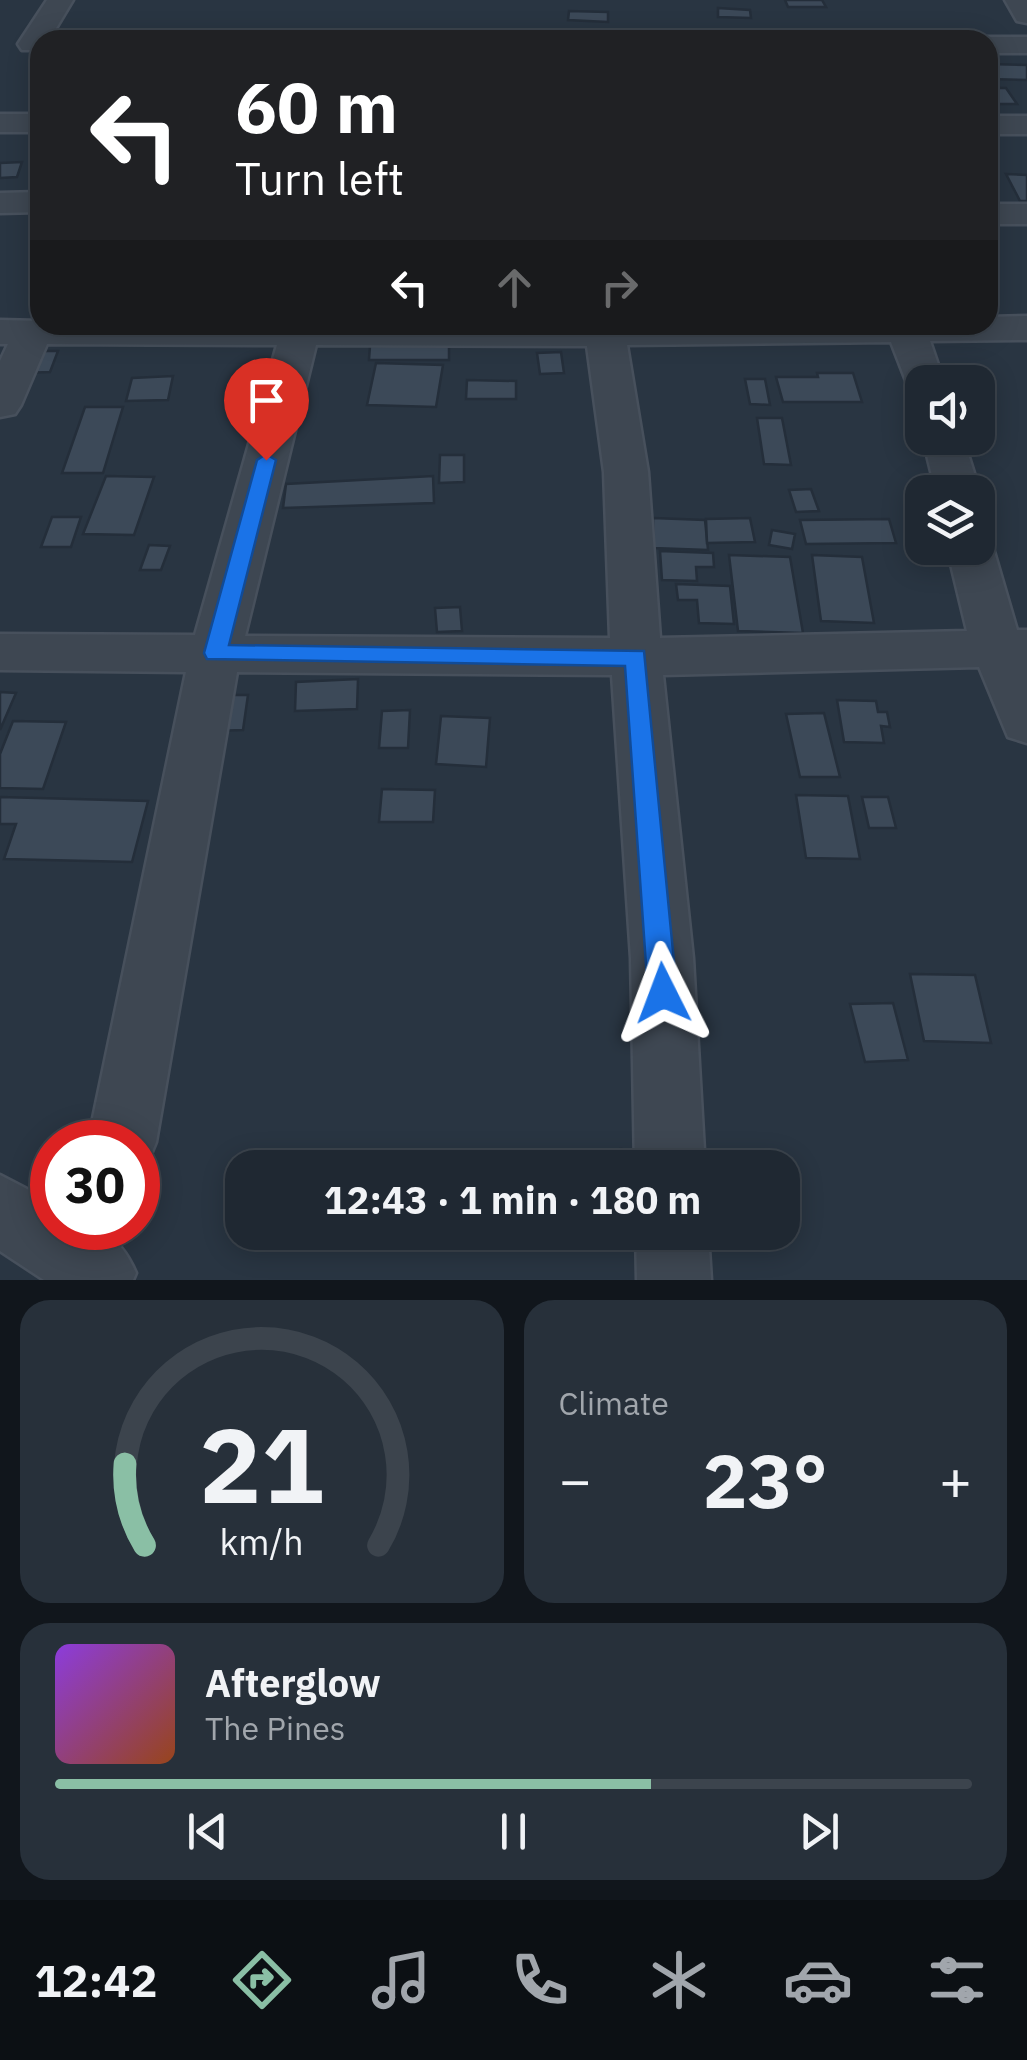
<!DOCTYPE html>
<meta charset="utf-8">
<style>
:root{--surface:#1f2832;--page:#27303a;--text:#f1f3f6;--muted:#a1a6ac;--line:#3c444d;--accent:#8abfa5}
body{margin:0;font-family:"IBM Plex Sans",sans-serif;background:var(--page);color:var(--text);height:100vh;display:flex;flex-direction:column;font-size:38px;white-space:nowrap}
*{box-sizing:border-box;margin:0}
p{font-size:32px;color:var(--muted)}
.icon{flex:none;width:55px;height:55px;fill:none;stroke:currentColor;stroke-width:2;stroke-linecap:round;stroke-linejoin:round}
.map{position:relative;height:1280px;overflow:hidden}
.panel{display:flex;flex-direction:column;gap:20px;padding:20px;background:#11161c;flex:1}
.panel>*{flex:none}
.guide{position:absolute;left:30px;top:30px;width:968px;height:305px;border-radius:30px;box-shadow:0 5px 25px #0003,0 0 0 2px var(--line);background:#202124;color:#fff;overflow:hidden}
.tools{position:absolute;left:905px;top:365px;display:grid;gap:20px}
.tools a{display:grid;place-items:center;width:90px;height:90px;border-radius:20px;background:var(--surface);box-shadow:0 5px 25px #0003,0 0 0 2px var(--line);font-size:50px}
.speed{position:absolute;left:30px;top:1120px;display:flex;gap:20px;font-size:50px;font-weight:700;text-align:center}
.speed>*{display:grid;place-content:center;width:130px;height:130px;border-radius:50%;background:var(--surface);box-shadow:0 5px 25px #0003,0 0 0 2px var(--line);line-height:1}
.speed .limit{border:15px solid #d22;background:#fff;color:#111}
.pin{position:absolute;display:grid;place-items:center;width:85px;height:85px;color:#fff;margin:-102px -42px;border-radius:50% 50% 50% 0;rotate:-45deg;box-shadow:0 0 10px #0007}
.pin .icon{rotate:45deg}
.me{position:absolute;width:110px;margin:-55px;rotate:357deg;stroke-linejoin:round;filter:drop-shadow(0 0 8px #0008)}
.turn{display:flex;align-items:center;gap:35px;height:210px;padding:0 40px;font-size:45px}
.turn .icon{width:130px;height:130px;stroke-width:2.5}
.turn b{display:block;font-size:70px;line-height:85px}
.lanes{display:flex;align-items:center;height:95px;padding:0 40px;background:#0003;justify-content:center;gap:50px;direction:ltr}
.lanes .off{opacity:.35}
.big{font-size:75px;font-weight:700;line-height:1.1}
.panel .tile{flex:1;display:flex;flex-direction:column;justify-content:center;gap:15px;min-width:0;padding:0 35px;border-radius:30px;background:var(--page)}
.panel .dial{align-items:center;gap:0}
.dial svg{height:260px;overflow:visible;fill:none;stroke:var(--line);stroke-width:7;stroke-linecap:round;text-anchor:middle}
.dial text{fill:var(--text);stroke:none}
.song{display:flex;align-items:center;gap:30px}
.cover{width:120px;height:120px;border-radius:15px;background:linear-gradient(135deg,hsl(270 70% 55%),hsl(20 70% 35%))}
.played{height:10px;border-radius:5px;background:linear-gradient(90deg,var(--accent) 65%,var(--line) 65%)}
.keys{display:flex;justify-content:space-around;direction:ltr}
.heat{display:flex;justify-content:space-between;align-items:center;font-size:55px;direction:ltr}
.panel .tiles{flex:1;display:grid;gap:20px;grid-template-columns:1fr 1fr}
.tile:last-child{grid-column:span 2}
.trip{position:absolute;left:225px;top:1150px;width:575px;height:100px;border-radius:30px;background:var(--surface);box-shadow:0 5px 25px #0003,0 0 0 2px var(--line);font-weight:700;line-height:100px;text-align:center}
.dock{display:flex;height:160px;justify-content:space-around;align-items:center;background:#0c1014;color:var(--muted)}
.dock .icon{width:70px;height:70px}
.dock .selected{color:var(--accent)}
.dock b{font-size:45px;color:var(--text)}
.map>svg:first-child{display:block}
.building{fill:#3c4958;stroke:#242e3a;stroke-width:2.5}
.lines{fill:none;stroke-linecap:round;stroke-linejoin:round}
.street-casing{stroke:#47505c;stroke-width:5}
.street{fill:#3e4752;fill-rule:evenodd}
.route{fill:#1a73e8;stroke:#114b97;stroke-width:2.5}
</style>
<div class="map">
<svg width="1027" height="1280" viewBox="0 0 1027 1280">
<rect width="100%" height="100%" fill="#293542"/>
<g class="building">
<polygon points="785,0 822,0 826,7 788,7"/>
<polygon points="718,8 750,10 751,18 718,17"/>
<polygon points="569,11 608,12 608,22 568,20"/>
<polygon points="988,64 1027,65 1027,80 988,79"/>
<polygon points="988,88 1006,88 1017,104 988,104"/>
<polygon points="22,162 17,177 0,178 0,163"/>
<polygon points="1006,174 1027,175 1027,201 1020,201"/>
<polygon points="449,345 449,360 369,360 370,346"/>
<polygon points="31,351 58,351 50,372 22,373"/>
<polygon points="561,352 564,373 540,374 537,353"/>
<polygon points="376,363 443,365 436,407 367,405"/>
<polygon points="817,373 853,373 862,402 783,402 776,377 818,377"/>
<polygon points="173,376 168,400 126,401 132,378"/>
<polygon points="745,379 765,379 770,405 750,404"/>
<polygon points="467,380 516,381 516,399 466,399"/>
<polygon points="85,407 123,407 103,473 62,473"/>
<polygon points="757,418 782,418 791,465 764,464"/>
<polygon points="440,455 464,455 464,482 439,483"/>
<polygon points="106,476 154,477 134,535 83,534"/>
<polygon points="433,476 434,503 283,508 286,484"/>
<polygon points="811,489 819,511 796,512 789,490"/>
<polygon points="52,517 81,517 71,547 41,547"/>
<polygon points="653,518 705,520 708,550 653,548"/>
<polygon points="750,518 755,542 707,543 706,519"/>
<polygon points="889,519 896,543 806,544 800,520"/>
<polygon points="772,530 795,534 792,549 769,545"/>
<polygon points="149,545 170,546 161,570 140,570"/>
<polygon points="660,551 713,553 714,567 696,567 697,581 662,580"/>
<polygon points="729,555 790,557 803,633 738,631"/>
<polygon points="812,555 862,557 874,623 821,621"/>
<polygon points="676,584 730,586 734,624 699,623 697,600 678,600"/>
<polygon points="460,607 462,631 437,632 435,608"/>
<polygon points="358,679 357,709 295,711 296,682"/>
<polygon points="0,692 16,693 0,730"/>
<polygon points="219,695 248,695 243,730 214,731"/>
<polygon points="837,700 876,701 878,712 887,712 890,727 881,726 884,743 844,742"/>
<polygon points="410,710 408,748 379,748 382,711"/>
<polygon points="824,713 840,777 800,777 786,714"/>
<polygon points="441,716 490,718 486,767 436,764"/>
<polygon points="13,721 66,722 43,789 0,788 0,754"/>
<polygon points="382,789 435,790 433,822 379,822"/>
<polygon points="796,795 848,796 860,859 806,858"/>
<polygon points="0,797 148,801 132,862 4,859 16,824 0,824"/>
<polygon points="862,797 888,797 896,828 869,828"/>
<polygon points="910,974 975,975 991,1043 924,1041"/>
<polygon points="893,1003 908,1060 865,1062 850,1004"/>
<polygon points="621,1149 623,1168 484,1168 484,1158"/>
<polygon points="470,1152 471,1168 408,1168 408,1156"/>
</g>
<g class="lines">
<defs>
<g id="street">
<polygon points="47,0 73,0 49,40 40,40 40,50 22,50 18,44"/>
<polygon points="1005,0 1027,0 1027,23 1017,21"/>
<polygon points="988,37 1027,37 1027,53 988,53 988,40 977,40"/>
<rect x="0" y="114" width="40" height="18"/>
<rect x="988" y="116" width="39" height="18"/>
<polygon points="40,192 40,212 0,213 0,193"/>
<rect x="988" y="204" width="39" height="20"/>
<path d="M1027 316V340L930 341 944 382H922V394L910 391 891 342 627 345 648 472 660 638 967 631 947 548H978V534L986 537 993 548 1017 630H1027V743L1008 737 979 667 663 675 693 958 705 1168H635L631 958 612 675 237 672 156 1142 146 1166 138 1169V1142H88L186 672 0 670V634L195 635 277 345 47 344 21 405 15 414 0 417V361L8 344H0V320L40 321V325H988V317ZM316 345 587 346 604 472 610 638 245 636Z"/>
<polygon points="922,435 963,438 980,492 978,496 978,492 936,492"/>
<path d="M0 1175 52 1202V1228C97 1228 117 1229 136 1273L133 1280H44L0 1251Z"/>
<polygon points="636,1232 708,1232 711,1280 637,1280"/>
</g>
</defs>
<use href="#street" class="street-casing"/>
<use href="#street" class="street"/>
</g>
<polygon class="route" points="266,454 276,460 229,645 644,651 677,993 673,1002 663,1006 653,1002 648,993 625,666 207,659 204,653 257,460"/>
</svg>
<div class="tools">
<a><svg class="icon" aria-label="sound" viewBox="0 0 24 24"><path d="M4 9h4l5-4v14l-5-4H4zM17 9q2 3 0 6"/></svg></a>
<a><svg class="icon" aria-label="layers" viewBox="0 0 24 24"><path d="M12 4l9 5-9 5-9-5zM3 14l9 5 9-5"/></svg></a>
</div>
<div class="speed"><div class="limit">30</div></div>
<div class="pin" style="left:266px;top:460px;background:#d93025"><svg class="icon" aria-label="arrive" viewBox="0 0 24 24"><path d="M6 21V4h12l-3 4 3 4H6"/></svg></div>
<svg class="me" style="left:663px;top:993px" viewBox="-20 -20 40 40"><path d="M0-17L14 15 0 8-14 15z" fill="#1a73e8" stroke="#fff" stroke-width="4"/></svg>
<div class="trip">12:43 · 1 min · 180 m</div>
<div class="guide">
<div class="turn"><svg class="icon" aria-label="left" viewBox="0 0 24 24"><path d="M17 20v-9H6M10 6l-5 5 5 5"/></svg><div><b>60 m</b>Turn left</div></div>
<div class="lanes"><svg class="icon" aria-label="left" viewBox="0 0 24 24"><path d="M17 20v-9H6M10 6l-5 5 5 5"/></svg><svg class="icon off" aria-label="ahead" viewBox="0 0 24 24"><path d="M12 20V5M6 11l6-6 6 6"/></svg><svg class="icon off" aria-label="right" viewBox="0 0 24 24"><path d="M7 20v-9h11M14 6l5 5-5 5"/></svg></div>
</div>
</div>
<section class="panel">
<div class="tiles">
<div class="tile dial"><svg viewBox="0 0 100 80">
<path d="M14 69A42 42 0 1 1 86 69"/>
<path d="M14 69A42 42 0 0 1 8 44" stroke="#8abfa5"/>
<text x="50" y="56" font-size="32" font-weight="700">21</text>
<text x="50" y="72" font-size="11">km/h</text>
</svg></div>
<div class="tile"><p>Climate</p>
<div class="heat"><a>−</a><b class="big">23°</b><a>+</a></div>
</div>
<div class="tile">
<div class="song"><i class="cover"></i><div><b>Afterglow</b><p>The Pines</p></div></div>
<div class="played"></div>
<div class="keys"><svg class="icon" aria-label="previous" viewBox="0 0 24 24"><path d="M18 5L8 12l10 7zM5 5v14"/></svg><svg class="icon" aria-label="pause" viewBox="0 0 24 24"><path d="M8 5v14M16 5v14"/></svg><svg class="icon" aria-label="next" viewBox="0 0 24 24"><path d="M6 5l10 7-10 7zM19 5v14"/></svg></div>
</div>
</div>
</section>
<nav class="dock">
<b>12:42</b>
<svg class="icon selected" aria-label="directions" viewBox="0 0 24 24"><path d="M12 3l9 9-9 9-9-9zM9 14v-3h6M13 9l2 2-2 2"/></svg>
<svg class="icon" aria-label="music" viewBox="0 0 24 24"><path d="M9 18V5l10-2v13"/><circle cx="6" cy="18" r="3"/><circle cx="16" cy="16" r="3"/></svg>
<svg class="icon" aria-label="phone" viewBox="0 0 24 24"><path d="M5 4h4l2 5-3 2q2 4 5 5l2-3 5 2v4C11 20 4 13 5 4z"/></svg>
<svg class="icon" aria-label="climate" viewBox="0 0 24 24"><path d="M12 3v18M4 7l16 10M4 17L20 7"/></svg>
<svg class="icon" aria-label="car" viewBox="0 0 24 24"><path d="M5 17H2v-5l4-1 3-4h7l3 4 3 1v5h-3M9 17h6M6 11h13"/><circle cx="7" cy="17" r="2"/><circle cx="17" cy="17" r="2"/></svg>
<svg class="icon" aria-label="filters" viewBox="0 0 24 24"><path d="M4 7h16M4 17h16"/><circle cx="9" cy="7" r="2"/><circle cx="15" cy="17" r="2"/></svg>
</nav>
